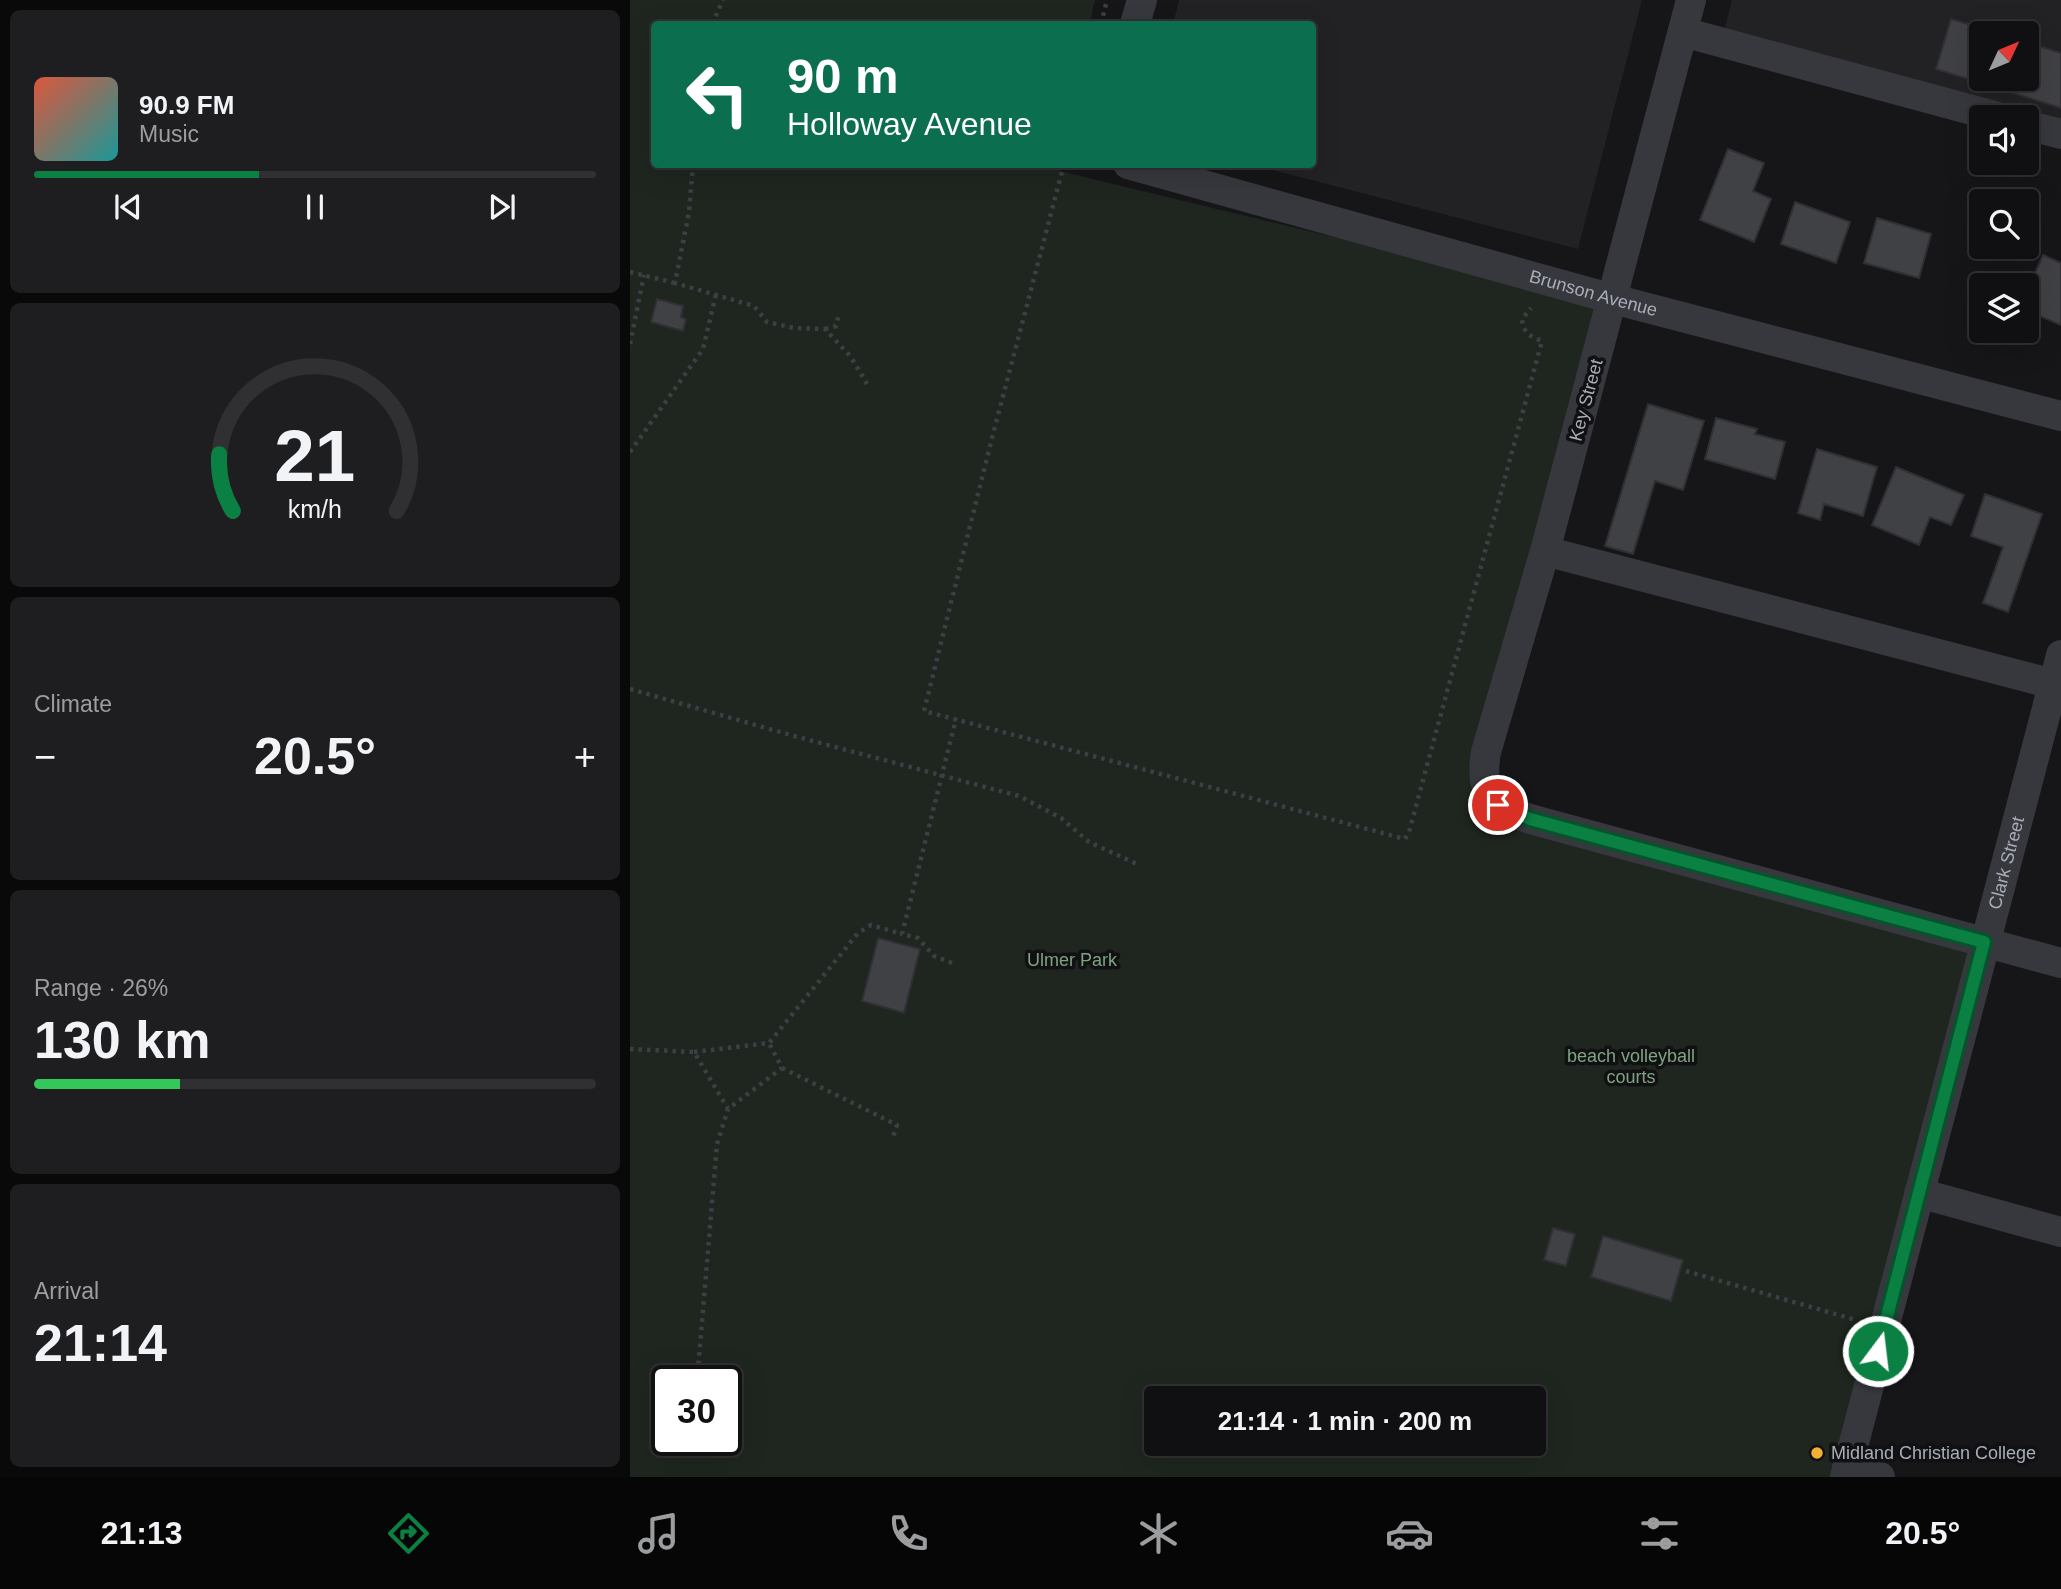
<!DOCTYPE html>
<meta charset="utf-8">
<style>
:root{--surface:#101012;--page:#1e1e20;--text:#f1f3f6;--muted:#9c9d9f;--line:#303032;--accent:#0b8043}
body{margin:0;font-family:Arial,sans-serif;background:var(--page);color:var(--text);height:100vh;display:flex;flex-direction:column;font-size:26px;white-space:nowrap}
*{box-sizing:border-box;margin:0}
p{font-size:23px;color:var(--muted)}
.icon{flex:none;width:38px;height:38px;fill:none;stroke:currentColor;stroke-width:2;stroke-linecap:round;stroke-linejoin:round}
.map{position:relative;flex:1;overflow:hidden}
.drawer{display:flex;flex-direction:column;gap:10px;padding:10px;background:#09090a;width:630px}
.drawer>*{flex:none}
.top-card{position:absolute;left:21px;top:21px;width:665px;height:147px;border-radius:7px;box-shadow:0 7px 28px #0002,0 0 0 2px var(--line);background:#0b6e4f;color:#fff;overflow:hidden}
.needle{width:46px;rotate:46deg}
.fabs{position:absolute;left:1339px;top:21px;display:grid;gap:14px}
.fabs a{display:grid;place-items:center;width:70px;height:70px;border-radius:7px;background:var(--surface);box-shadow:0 7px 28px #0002,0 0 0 2px var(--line);font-size:35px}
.speed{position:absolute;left:21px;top:1365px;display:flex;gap:14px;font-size:35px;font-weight:700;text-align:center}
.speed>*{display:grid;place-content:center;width:91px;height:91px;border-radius:50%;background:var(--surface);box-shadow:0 7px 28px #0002,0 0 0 2px var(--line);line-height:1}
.speed .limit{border:4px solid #111;border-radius:10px;background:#fff;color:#111}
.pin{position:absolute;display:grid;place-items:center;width:60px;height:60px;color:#fff;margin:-30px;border:4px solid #fff;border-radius:50%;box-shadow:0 2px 7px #0007}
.me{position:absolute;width:77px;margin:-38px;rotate:15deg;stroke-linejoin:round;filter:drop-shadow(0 0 5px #0008)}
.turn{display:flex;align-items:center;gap:24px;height:147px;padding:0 21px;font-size:32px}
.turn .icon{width:91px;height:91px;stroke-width:2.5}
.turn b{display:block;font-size:49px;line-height:60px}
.big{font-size:52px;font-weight:600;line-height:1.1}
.drawer .widget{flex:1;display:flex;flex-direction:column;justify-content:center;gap:10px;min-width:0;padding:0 24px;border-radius:10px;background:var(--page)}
.drawer .dial{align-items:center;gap:0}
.dial svg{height:182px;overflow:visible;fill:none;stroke:var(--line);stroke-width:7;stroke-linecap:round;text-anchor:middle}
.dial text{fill:var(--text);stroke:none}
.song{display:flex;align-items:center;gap:21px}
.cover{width:84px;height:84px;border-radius:10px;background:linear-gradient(135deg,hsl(10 70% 55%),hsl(180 70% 35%))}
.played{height:7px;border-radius:4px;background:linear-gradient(90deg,var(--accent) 40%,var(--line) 40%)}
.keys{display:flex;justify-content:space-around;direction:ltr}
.heat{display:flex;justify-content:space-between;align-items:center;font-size:38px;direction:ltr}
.charge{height:10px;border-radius:5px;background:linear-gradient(90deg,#34c759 26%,var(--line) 0)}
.trip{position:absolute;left:514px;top:1386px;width:402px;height:70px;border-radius:7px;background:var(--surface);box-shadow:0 7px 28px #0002,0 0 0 2px var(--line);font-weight:600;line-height:70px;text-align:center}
.tab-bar{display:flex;height:112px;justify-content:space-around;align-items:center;background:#060607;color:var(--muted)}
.tab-bar .icon{width:49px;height:49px}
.tab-bar .current{color:var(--accent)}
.tab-bar b{font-size:32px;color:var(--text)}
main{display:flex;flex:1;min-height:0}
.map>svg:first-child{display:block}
.built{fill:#222225;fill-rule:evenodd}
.green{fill:#1e261f;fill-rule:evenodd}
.building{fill:#404145;stroke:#303034;stroke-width:2}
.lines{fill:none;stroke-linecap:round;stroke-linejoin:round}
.path{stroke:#3d3f44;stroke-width:4.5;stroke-dasharray:3.5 5;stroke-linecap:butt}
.minor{stroke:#37383d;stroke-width:30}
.route-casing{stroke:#07532c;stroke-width:18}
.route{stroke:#0b8043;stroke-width:12}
.poi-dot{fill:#f2b134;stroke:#111113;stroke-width:2.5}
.labels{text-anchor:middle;stroke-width:7;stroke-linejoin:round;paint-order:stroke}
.street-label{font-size:18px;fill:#a8adb8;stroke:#111113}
.park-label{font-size:18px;fill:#7fa381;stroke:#111113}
.poi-label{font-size:18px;fill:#a8adb8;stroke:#111113;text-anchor:start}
</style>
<main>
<section class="drawer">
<div class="widget">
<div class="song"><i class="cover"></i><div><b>90.9 FM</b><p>Music</p></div></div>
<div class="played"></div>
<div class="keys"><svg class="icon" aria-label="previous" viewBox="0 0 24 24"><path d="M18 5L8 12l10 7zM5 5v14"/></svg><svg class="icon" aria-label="pause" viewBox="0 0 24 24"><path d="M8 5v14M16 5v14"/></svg><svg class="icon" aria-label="next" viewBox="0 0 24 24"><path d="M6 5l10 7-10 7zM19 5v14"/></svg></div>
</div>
<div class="widget dial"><svg viewBox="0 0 100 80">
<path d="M14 69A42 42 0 1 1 86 69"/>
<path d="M14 69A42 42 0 0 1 8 44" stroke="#0b8043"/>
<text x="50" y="56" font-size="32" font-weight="700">21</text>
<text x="50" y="72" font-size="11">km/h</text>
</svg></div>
<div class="widget"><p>Climate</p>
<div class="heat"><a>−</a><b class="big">20.5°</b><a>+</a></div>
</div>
<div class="widget"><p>Range · 26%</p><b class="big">130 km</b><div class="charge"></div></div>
<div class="widget"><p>Arrival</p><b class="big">21:14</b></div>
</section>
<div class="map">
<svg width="1431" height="1477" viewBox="0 0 1431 1477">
<rect width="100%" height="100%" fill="#161618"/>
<g class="built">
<polygon points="549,0 1012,0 948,249 624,165 682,164 682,24 543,24"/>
<path d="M1102 0H1431V137L1396 117H1369L1094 31ZM1351 33H1396V79H1351Z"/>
</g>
<path class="green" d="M0 0H465L460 24H24V164L427 165 426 169 442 174 957 298 973 308 852 795 1347 947 1208 1477H0ZM37 1381H96V1440H37ZM527 1398H905V1444H527Z"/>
<g class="building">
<polygon points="1321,19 1368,33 1351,33 1351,79 1396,79 1396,42 1431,53 1431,108 1306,69"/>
<polygon points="1098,149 1134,163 1123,191 1141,199 1124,242 1070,220"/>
<polygon points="1165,202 1220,222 1206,263 1151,244"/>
<polygon points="1247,218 1301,234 1289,278 1234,263"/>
<polygon points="1413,255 1431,263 1431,325 1396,310 1396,293"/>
<polygon points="27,299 53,306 51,317 56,319 53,331 21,322"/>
<polygon points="1018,404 1074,421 1053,490 1025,481 1003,554 975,546"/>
<polygon points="1086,418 1127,429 1125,434 1155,442 1145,479 1075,459"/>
<polygon points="1187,449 1247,467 1233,516 1194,504 1190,520 1168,513"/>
<polygon points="1266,467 1334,495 1321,525 1300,517 1289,545 1242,525"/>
<polygon points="1355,494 1412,514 1378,612 1353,603 1373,547 1341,536"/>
<polygon points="248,938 290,949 274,1013 232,1001"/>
<polygon points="923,1228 945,1234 936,1266 914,1260"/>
<polygon points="973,1236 1053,1260 1041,1301 961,1277"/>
</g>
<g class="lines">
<g class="path">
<polyline points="82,24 93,0"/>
<polyline points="471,24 477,0"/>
<polyline points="63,164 59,212 45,283 124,306 137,322 164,328 195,329 221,357 237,384"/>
<path d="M434 164 362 438 294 711 775 839 779 832 912 341C901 337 893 333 892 319L901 308"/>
<polyline points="0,272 45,283"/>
<polyline points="195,329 206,326 209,314"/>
<polyline points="0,344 14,275"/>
<polyline points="0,452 73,349 86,294"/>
<polyline points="0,689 164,736 389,796 431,818 459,842 507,864"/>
<polyline points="322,963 304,956 288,938 272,934 326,719"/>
<polyline points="0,1049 64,1052 98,1109 152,1068 139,1043"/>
<polyline points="64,1052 139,1043 228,933 241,925 272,934"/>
<polyline points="152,1068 267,1125 263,1137"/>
<polyline points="1056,1271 1226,1320"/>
<polyline points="67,1381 87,1144 98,1109"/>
</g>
<g class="minor">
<path d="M1061 0 915 551 856 752C849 794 862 806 900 819L1431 963"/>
<polyline points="505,24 512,0"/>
<polyline points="1053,32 1368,117"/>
<polyline points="1396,125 1431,134"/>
<path id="s1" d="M498 164 983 299 1431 416"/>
<polyline points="915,551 1431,686"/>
<polyline points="1289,1193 1431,1232"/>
<polyline points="1217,1468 1250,1477"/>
<path id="s2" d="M1215 1477 1431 655"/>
</g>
</g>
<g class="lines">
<defs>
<polyline id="route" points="868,805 900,819 1354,942 1248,1351"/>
</defs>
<use href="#route" class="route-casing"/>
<use href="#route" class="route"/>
</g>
<circle class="poi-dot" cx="1187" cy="1453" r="7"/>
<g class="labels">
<g class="street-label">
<text dy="6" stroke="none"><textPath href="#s1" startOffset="483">Brunson Avenue</textPath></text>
<text transform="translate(956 400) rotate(-75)" y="6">Key Street</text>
<text dy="6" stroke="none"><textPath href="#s2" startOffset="635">Clark Street</textPath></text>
</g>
<g class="park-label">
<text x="442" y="966">Ulmer Park</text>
<text x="1001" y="1062">beach volleyball<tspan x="1001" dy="21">courts</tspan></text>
</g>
<g class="poi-label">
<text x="1201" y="1459">Midland Christian College</text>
</g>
</g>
</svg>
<div class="fabs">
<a><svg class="needle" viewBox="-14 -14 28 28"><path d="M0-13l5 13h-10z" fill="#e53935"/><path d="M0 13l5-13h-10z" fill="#9c9d9f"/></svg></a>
<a><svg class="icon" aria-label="sound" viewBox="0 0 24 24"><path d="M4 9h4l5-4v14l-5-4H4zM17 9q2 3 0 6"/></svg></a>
<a><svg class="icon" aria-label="search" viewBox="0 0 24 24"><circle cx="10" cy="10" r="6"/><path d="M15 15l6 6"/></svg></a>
<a><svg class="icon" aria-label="layers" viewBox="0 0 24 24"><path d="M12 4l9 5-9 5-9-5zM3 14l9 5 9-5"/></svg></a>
</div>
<div class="speed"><div class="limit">30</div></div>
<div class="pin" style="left:868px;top:805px;background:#d93025"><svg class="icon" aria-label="arrive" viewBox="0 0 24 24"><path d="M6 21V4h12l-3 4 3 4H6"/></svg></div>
<svg class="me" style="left:1248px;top:1351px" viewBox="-20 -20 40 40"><circle r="17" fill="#0b8043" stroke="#fff" stroke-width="3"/><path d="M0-11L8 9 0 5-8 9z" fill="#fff"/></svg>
<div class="trip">21:14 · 1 min · 200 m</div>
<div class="top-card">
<div class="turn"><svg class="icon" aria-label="left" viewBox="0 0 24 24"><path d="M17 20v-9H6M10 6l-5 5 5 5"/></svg><div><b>90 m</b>Holloway Avenue</div></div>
</div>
</div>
</main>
<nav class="tab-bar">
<b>21:13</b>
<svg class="icon current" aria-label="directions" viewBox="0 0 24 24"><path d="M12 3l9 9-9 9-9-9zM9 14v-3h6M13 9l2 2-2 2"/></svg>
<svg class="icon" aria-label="music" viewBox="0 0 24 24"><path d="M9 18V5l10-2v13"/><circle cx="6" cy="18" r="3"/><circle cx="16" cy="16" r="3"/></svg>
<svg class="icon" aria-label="phone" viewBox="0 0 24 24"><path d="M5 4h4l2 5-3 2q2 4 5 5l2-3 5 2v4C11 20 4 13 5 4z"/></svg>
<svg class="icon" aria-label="climate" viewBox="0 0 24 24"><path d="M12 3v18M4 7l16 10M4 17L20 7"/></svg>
<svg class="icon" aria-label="car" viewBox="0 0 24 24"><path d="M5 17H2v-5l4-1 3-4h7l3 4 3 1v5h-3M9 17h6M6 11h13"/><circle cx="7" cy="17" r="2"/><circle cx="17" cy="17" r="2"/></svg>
<svg class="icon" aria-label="filters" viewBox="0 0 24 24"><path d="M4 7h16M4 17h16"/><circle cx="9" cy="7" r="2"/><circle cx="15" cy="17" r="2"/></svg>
<b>20.5°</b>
</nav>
